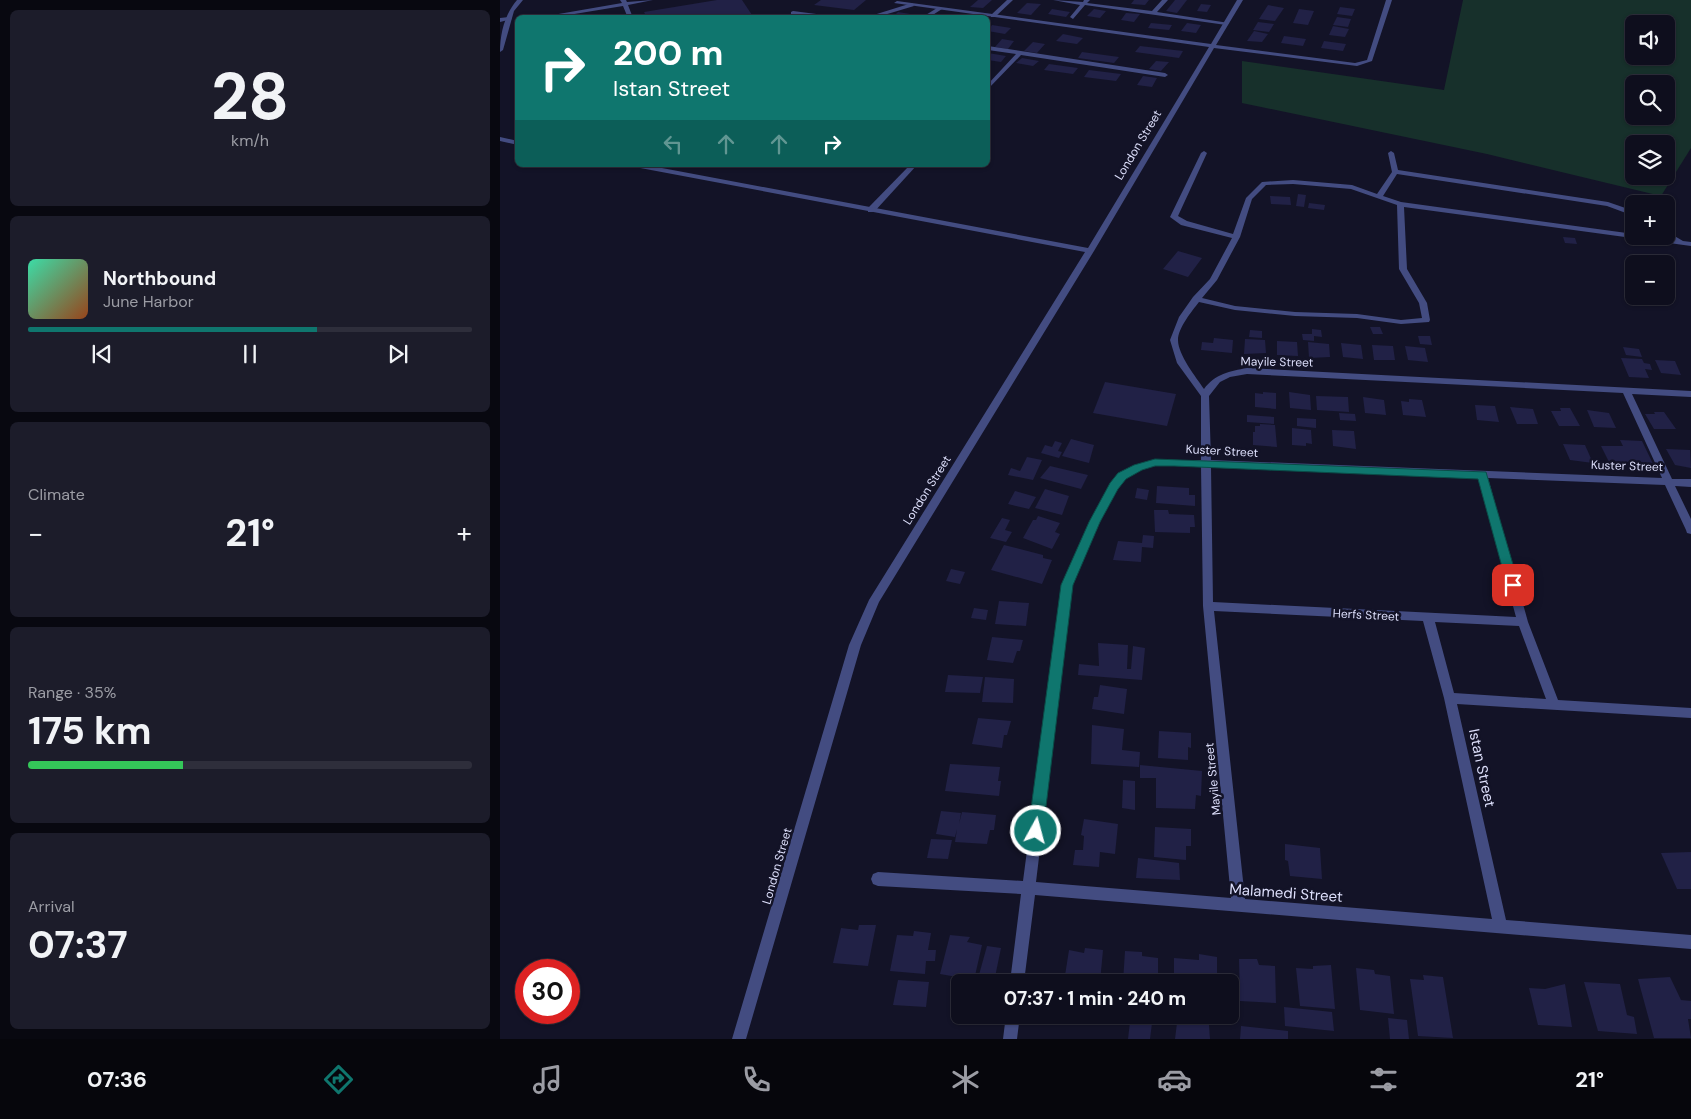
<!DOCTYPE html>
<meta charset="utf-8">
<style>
:root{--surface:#0e0e1d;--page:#1c1c2a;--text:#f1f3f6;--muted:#9b9ca4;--line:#2e2e3b;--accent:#0f766e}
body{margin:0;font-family:"DM Sans",sans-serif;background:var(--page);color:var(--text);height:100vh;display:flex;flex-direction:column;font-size:19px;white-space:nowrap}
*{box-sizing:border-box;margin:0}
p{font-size:16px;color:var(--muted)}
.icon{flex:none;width:28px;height:28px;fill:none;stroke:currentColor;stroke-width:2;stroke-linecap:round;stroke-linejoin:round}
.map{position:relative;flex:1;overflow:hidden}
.drawer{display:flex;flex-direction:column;gap:10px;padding:10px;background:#080810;width:500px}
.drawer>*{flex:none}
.top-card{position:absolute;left:15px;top:15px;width:475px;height:152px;border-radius:8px;box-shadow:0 1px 4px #0004,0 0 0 1px var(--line);background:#0f766e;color:#fff;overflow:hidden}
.buttons{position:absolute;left:1125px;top:15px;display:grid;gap:10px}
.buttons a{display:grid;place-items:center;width:50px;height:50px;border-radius:8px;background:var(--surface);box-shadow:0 1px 4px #0004,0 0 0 1px var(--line);font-size:25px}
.speed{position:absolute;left:15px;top:959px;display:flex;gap:10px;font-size:25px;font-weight:700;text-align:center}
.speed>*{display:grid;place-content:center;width:65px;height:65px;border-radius:50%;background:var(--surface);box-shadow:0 1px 4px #0004,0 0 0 1px var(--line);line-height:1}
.speed .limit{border:8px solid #d22;background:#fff;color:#111}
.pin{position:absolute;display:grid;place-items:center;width:42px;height:42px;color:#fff;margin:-21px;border-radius:10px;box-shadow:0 2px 8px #0006}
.me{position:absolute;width:55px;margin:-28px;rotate:7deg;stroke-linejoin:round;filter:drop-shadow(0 0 4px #0008)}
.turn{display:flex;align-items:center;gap:18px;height:105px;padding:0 15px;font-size:22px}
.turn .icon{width:65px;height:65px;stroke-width:2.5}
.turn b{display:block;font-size:35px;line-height:42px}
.lanes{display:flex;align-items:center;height:48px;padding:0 15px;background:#0003;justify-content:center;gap:25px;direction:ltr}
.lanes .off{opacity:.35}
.big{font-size:38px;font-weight:700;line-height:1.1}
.drawer .widget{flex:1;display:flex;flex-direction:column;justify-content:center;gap:8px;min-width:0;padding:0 18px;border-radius:8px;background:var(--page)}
.drawer .dial{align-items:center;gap:0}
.dial b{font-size:65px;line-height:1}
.song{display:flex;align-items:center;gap:15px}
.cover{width:60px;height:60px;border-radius:8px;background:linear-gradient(135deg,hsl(160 70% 55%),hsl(20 70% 35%))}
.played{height:5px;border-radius:2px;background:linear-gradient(90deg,var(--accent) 65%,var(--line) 65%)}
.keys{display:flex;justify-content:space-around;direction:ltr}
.heat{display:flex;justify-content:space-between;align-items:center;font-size:28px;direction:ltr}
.charge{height:8px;border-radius:4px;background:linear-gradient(90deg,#34c759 35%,var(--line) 0)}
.trip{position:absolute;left:451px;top:974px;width:288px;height:50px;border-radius:8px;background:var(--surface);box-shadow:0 1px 4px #0004,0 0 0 1px var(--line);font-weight:700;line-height:50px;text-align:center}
.tab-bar{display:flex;height:80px;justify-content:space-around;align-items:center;background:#06060c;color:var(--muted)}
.tab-bar .icon{width:35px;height:35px}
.tab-bar .active{color:var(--accent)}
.tab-bar b{font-size:22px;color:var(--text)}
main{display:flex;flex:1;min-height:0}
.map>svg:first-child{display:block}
.green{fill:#17302b;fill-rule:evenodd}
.building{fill:#212146}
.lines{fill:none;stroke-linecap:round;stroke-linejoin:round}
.lane{fill:#434c81;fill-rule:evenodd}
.street{fill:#434c81;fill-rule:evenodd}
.route{fill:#0f766e;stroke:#0a4d48}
.labels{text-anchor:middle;stroke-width:5;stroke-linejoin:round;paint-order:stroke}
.street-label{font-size:12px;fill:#dddffb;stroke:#131327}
.near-street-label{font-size:15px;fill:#dddffb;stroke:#131327}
</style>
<main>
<section class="drawer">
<div class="widget dial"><b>28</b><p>km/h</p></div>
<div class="widget">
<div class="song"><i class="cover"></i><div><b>Northbound</b><p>June Harbor</p></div></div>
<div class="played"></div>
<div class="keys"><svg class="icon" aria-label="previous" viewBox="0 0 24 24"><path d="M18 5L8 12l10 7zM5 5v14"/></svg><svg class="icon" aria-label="pause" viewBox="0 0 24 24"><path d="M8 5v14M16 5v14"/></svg><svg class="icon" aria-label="next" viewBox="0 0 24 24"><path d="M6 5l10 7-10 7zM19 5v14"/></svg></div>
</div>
<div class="widget"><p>Climate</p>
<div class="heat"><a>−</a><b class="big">21°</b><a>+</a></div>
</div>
<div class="widget"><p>Range · 35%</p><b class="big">175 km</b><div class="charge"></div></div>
<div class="widget"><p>Arrival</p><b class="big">07:37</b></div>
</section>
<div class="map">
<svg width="1191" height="1039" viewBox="0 0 1191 1039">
<rect width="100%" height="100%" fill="#131327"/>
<path class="green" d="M963 0H1191V148L1161 196 987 154 742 103V61L944 90ZM1134 24H1166V56H1134ZM1134 84H1166V116H1134ZM1134 144H1166V176H1134Z"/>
<g class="building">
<polygon points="217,0 242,0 254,18 147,18 144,12"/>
<polygon points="321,0 366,0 354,10 314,5"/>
<polygon points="478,0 492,0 483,8 470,7"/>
<polygon points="634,0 649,0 645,5 631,4"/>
<polygon points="675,0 687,0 677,13 666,11"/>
<polygon points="527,3 541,4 531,15 517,13"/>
<polygon points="701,4 711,5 707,12 697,11"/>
<polygon points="768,5 784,8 775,21 759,19"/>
<polygon points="840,7 855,9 852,16 837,14"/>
<polygon points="552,9 570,12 566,17 548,14"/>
<polygon points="594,9 606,11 600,18 587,16"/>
<polygon points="799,9 814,11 808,25 793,23"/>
<polygon points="398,12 416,15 413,18 393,17"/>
<polygon points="626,13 640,14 634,22 621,20"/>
<polygon points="837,17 851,19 848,27 833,25"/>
<polygon points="758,22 774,24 769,32 753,30"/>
<polygon points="651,23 672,25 669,30 648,28"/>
<polygon points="687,23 701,25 696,33 681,31"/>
<polygon points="492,25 511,28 505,34 488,31"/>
<polygon points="833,26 849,29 845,37 829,35"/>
<polygon points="754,31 768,34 762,42 747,41"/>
<polygon points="563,34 583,38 577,44 556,41"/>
<polygon points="784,36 806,39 803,46 781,43"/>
<polygon points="502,39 514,41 508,49 495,47"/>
<polygon points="824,41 846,44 843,51 821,48"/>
<polygon points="533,42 545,44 537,53 524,51"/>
<polygon points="640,46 683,51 679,58 635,52"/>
<polygon points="582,52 619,57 614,63 578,58"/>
<polygon points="488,53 506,56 501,62 488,60"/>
<polygon points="522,58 539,61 533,66 516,63"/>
<polygon points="656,61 669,62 661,71 649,69"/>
<polygon points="549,64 578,68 573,74 544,70"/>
<polygon points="589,70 621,74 616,81 584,77"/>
<polygon points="643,76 657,78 652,87 637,85"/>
<polygon points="798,194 806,195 804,207 796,206"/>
<polygon points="770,196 790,197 791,205 771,204"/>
<polygon points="809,203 825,205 824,210 808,208"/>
<polygon points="1063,237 1075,238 1077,244 1065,243"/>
<polygon points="678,251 702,258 688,277 663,269"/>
<polygon points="870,327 880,327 883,334 873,334"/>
<polygon points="812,329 821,330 822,337 814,336 814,341 803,340 802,334 812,334"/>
<polygon points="750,330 762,331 762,338 749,337"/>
<polygon points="918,336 930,336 932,345 920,344"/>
<polygon points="714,338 733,340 732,353 701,350 702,342 713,343"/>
<polygon points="745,339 765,340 766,353 744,354"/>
<polygon points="777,341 797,342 798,356 777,355"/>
<polygon points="808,342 829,344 830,357 809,358"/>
<polygon points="841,343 861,345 863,359 843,357"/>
<polygon points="872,345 893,346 895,360 874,360"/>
<polygon points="905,346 925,348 928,362 908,360"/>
<polygon points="1123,347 1139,349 1142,357 1126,355"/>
<polygon points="1121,358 1142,359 1144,363 1150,364 1152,370 1145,369 1149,378 1129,377"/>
<polygon points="1155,360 1175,361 1181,375 1161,373"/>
<polygon points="605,382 676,394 667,426 593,413"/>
<polygon points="763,392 776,393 776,409 755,407 755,393 763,394"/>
<polygon points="789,392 810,395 811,410 790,408"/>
<polygon points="816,396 848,397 849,412 817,410"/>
<polygon points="863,397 884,400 886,415 865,413"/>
<polygon points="909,399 922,400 926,417 903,415 901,401 909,402"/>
<polygon points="975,405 995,406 999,422 977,420"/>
<polygon points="1010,407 1033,409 1038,424 1017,424"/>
<polygon points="1060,408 1070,408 1080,426 1059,426 1051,411 1061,411"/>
<polygon points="1087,410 1109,413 1116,428 1094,427"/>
<polygon points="1154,412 1164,412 1176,429 1154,429 1145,414 1155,414"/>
<polygon points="839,413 855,414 856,421 840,420"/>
<polygon points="747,415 774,417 774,424 747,422"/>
<polygon points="797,418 816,419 816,428 797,426"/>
<polygon points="760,424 775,425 777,447 753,445 753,432 755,432 755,426 760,426"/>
<polygon points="792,428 811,430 812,444 806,443 806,446 792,445"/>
<polygon points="832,430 854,431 856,449 833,446"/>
<polygon points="571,439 594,445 589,463 562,456"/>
<polygon points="1120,440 1142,441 1155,468 1134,468 1133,464 1110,464 1101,446 1123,446"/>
<polygon points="555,441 562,443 558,451 562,452 559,458 541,453 545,445 552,447"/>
<polygon points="1063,444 1085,445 1093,463 1070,460"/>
<polygon points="1166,449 1190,450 1191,468 1175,465"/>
<polygon points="527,457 542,460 533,480 508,475 511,468 520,471"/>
<polygon points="550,466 588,475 581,489 540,478"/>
<polygon points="657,486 689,488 689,495 695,495 695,506 656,503"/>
<polygon points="637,488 649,490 647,500 635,498"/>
<polygon points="545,489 569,496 562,515 535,508"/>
<polygon points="515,491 536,497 529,509 508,504"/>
<polygon points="654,510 668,510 669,514 694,515 695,527 690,527 690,533 655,532"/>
<polygon points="538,516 560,523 555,532 560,534 552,549 523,538 533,520 536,520"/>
<polygon points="502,518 510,520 505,530 512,532 506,542 490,538"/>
<polygon points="643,535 654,536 653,548 642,547 641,562 613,560 618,541 642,543"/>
<polygon points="504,545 543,555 543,558 552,560 542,584 491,570"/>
<polygon points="451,569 465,572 460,584 446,581"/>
<polygon points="499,601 529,603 526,626 495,624"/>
<polygon points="474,608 488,610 486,620 471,618"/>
<polygon points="492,637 523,640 520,651 517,651 513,663 487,660"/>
<polygon points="598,643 628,645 627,669 631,669 633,646 645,648 642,680 578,675 579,664 599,666"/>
<polygon points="448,675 483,677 480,693 445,692"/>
<polygon points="485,677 514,679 513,703 482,702"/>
<polygon points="600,685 627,689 624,714 592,709 594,697 598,697"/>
<polygon points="478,718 511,721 507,735 504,735 502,748 472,744"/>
<polygon points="592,725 624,729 622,750 640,752 639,767 591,764"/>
<polygon points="659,731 691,733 691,748 688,747 688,760 658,758"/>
<polygon points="450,764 500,767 498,781 501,781 499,796 445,791"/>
<polygon points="640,765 702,771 701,796 696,795 695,809 656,808 656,778 640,778"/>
<polygon points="623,780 635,781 635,810 622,808"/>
<polygon points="441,811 461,813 459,824 462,812 496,815 494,830 490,830 487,844 455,842 457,829 455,837 436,834"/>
<polygon points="584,819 618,824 615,854 600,852 599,867 573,865 575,850 583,850 584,836 581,835"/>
<polygon points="655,827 691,829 691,846 686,846 686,860 654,857"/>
<polygon points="431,839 452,840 448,859 427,858"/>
<polygon points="785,844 820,848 822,879 790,876 788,861 785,860"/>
<polygon points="1191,852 1191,889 1177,889 1161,853"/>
<polygon points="638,858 679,863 680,880 636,878"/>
<polygon points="359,925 376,925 368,966 333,963 341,928 358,930"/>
<polygon points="414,931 431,933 428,950 436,950 435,961 426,961 425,974 390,971 397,935 413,936"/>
<polygon points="450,935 470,937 467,942 482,945 474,980 440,974"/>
<polygon points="487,946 501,948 494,982 477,982"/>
<polygon points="585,948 603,950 600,982 564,982 569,950 584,953"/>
<polygon points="625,951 642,952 642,956 658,958 658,982 623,982"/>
<polygon points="699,954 717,957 717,982 674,982 674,958 699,960"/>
<polygon points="739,959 757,959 759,965 775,966 776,1003 740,1001"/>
<polygon points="831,965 835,1009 800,1006 796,968 813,969 813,966"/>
<polygon points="856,968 874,970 875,974 890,976 894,1014 860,1010"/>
<polygon points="923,975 943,977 953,1038 918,1036 910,979 924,980"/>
<polygon points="1170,977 1181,1000 1191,1001 1191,1019 1188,1019 1191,1038 1154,1038 1138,979"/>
<polygon points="398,980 429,982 426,1007 393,1005"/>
<polygon points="1084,982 1120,984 1127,1015 1134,1017 1137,1034 1098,1031"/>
<polygon points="1065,984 1072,1027 1038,1025 1029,988 1045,989"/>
<polygon points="784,1007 832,1012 834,1031 785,1026"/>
<polygon points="888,1018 907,1020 909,1039 890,1039"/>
<polygon points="630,1022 652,1023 650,1039 628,1039"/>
<polygon points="677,1023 709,1025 710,1039 675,1039"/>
<polygon points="741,1026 788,1031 788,1039 740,1039"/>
</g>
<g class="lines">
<g class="lane">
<polygon points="120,0 126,0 127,2 153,0 128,5 133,18 128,18 123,6 50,18 47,16 122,3"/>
<polygon points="507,0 513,0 495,17 491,17 491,15"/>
<polygon points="553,0 583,2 584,0 590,0 587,3 652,11 662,0 668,0 657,12 729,23 726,25 585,5 573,19 570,17 580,5"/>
<polygon points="412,3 414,6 374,18 364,18"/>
<polygon points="437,8 442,9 428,18 421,18"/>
<polygon points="293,11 324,15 327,17 316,18 291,14 291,12"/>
<polygon points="0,18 9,17 12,19 0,22"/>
<polygon points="488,46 665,73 668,75 665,77 521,55 488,89 488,84 516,54 488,50"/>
<polygon points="410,165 417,165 374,212 368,212 368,208"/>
</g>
<g class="street">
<path d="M17 0H23L14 11 3 50 0 52C0 33 5 14 17 0Z"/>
<polygon points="737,0 743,0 716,45 855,63 867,60 886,0 892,0 872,61 857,66 714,48 594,251 379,602 361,645 246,1039 232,1039 349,645 369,600 585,252 135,167 132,165 146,165 588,248 709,47 394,3 397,1 711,44"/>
<polygon points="0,137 18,141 18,145 0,141"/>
<path d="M704 151 707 153 678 216 687 221 733 234 746 198 762 182 793 180 852 185 877 194 892 172 888 153 891 151 894 153 898 170 1108 202 1134 211V216L1107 206 897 174 883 196 901 202 1134 234V236L1170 239 1166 236V231L1183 241 1191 242V246L904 207 907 269 927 303 930 320 929 322 901 324 857 318 795 316 735 310 699 302C692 311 678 328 678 340 678 355 696 377 704 389 715 374 730 371 747 368L1191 391V397L1132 394 1172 479H1191V487L1175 486 1191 519V534L1187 533 1186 530 1165 485 988 478 1028 622 1058 700 1191 708V718L957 704 1006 920 1191 935V949L535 895 524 982H510L521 894 378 886 373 884 371 879 373 874 378 872 523 881 562 585 590 522 611 483 619 474 635 465 655 460H701V396L677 363 670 340 679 317 693 297 710 279 732 238 681 225 670 217 701 153ZM793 184 851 189 897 205 899 269 919 303 922 318 901 320 857 314 795 312 735 306 702 298 717 280 740 237 752 199 766 185ZM747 374 1123 393 1162 478 711 460 709 396 720 382 730 377ZM674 465 701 466 703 606 731 898 536 882 572 585 600 522 618 488 625 478 641 470 655 466ZM711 467 978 478 1016 617 713 602ZM714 611 923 621 944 698 992 919 745 899ZM935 622 1019 626 1046 699 954 693Z"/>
<polygon points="506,1015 520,1015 517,1039 503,1039"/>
</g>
</g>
<polygon class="route" points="655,459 986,472 1019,585 1013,590 1007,585 978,479 674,466 655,466 642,470 626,479 618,489 600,522 573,585 543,831 541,836 536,838 531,836 528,831 561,585 589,522 610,483 618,473 634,465"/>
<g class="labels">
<g class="street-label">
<text transform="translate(638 145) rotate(-59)" y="4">London Street</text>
<text transform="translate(777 362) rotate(1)" y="4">Mayile Street</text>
<text transform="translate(722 451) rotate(3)" y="4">Kuster Street</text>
<text transform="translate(1127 466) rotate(2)" y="4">Kuster Street</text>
<text transform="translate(427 490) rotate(-58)" y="4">London Street</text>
<text transform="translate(866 615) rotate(3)" y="4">Herfs Street</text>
<text transform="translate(713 779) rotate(-96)" y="4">Mayile Street</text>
<text transform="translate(277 866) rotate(-74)" y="4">London Street</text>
</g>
<g class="near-street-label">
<text transform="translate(982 768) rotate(78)" y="5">Istan Street</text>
<text transform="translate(786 893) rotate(4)" y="5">Malamedi Street</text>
</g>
</g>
</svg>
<div class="buttons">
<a><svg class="icon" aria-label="sound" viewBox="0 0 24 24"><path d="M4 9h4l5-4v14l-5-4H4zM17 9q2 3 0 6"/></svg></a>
<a><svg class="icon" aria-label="search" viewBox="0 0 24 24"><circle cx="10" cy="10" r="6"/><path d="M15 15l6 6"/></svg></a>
<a><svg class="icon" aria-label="layers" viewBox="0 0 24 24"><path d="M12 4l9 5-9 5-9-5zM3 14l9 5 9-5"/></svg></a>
<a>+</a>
<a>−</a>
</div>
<div class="speed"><div class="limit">30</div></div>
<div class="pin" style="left:1013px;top:585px;background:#d93025"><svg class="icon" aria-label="arrive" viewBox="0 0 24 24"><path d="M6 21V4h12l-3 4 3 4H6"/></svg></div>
<svg class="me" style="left:536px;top:831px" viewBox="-20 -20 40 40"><circle r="17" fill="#0f766e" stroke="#fff" stroke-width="3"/><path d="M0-11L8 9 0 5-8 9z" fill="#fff"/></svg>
<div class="trip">07:37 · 1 min · 240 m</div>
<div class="top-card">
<div class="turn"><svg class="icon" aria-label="right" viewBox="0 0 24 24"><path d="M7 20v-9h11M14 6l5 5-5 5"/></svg><div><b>200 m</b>Istan Street</div></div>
<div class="lanes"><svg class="icon off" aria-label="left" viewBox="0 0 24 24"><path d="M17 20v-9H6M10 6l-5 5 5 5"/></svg><svg class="icon off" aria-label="ahead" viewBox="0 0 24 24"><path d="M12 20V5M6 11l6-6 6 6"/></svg><svg class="icon off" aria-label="ahead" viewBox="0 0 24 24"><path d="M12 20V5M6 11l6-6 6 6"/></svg><svg class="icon" aria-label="right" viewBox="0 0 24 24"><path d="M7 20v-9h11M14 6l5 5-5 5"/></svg></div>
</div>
</div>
</main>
<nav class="tab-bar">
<b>07:36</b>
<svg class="icon active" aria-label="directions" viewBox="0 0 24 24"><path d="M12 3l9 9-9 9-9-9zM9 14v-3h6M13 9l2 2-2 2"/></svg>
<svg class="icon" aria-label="music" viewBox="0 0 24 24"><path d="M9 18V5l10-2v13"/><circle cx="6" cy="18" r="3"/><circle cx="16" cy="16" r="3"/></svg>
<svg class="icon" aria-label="phone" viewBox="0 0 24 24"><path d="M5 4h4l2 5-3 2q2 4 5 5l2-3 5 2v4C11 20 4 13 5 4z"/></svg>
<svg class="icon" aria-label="climate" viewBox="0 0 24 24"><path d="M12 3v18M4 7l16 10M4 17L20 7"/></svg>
<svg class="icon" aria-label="car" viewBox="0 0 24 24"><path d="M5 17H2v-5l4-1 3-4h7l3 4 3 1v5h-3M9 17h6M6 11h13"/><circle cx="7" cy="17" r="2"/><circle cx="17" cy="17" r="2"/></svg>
<svg class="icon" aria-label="filters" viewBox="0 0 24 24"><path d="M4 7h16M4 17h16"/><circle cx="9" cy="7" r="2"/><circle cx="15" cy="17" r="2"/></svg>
<b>21°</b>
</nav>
